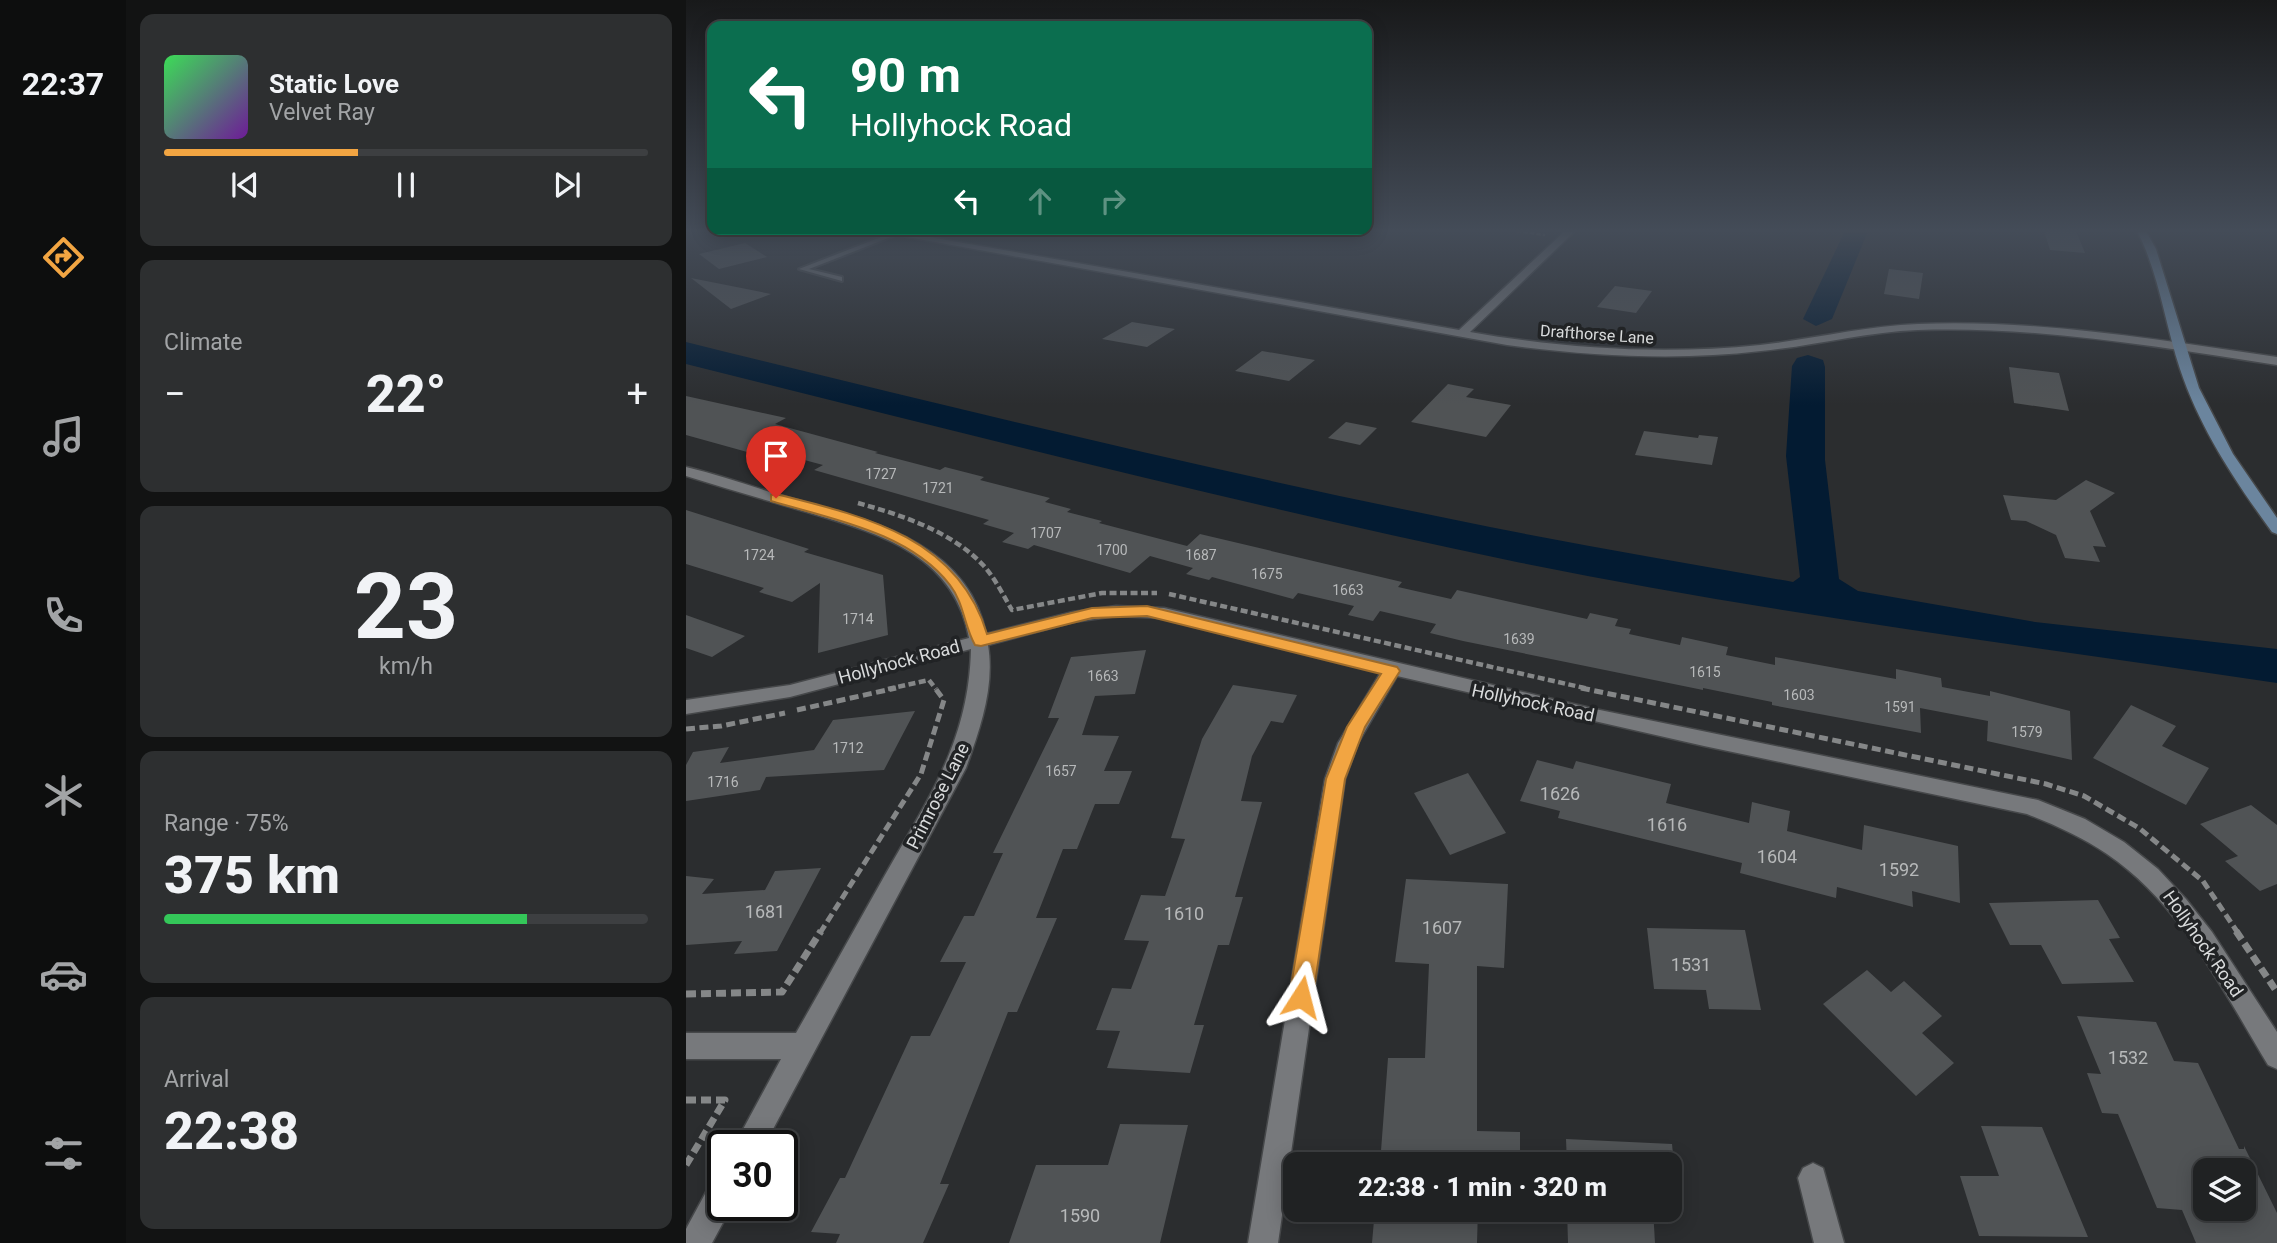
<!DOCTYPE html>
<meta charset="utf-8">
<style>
:root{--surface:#202223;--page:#2d2f30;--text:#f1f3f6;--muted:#a2a4a6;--line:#3d3f41;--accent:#f2a542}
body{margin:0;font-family:Roboto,sans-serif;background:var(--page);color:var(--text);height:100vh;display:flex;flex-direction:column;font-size:26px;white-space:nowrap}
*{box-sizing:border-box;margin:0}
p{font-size:23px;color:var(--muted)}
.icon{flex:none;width:38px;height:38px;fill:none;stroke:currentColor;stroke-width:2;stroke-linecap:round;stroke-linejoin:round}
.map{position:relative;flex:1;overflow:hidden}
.sheet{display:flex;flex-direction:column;gap:14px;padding:14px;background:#121313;width:560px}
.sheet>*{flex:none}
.top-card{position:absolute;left:21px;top:21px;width:665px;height:214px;border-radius:14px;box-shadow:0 4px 18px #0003,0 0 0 2px var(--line);background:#0b6e4f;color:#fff;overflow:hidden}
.buttons{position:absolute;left:1507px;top:1158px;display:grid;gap:14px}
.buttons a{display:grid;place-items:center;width:63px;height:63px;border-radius:14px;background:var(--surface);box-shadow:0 4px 18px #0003,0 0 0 2px var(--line);font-size:35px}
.speed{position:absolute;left:21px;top:1130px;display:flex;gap:14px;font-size:35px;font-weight:700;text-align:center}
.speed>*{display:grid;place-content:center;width:91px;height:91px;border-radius:50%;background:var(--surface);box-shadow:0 4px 18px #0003,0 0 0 2px var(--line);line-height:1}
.speed .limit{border:4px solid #111;border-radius:10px;background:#fff;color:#111}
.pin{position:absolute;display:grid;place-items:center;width:60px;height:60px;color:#fff;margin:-72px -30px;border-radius:50% 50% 50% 0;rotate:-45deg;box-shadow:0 0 7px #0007}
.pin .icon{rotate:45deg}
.me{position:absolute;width:77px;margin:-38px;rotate:9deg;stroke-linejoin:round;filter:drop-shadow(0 0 5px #0008)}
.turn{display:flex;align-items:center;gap:24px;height:147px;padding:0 28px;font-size:32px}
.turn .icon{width:91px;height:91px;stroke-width:2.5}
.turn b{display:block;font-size:49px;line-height:60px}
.lanes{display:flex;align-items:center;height:66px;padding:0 28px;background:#0003;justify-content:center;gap:35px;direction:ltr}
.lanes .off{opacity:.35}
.big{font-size:52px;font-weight:800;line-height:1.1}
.sheet .widget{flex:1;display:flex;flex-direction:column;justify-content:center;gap:10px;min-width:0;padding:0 24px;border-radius:14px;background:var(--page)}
.sheet .dial{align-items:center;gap:0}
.dial b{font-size:91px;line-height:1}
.song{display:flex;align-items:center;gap:21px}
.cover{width:84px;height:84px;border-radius:10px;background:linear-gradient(135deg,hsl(130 70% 55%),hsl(280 70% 35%))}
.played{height:7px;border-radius:4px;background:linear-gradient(90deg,var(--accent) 40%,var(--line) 40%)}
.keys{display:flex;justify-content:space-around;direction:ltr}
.heat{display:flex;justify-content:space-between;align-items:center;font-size:38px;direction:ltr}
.charge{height:10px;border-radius:5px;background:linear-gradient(90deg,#34c759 75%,var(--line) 0)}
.trip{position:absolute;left:597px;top:1152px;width:399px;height:70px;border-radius:14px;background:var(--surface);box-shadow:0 4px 18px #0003,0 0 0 2px var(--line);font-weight:800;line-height:70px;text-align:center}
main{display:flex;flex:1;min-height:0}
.menu{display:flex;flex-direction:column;width:126px;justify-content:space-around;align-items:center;background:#0d0e0e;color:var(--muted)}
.menu .icon{width:49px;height:49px}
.menu .selected{color:var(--accent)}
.menu b{font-size:32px;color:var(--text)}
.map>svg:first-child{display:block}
.water{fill:#031b32}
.building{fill:#505355;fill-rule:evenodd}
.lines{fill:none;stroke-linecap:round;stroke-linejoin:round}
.lane-casing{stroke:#46484a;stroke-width:4}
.street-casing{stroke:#46484a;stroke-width:3}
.secondary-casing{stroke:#46484a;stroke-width:3}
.path-far3{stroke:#858788;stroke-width:2.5;stroke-dasharray:4.5 2;stroke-linecap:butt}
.path-far2{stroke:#858788;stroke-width:4.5;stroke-dasharray:7 3.5;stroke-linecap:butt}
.path-far1{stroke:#858788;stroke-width:5;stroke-dasharray:9 4.5;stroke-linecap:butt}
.path{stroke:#858788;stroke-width:7;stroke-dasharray:10 5;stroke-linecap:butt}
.lane{fill:#77797c;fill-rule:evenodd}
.street{fill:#77797c;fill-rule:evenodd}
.secondary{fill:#6b859e;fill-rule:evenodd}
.route{fill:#f2a542;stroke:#9d6b2b;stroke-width:2}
.labels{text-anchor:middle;stroke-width:7;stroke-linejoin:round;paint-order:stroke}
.number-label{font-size:14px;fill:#b7b9ba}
.far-street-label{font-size:16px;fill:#d9dbdc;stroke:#212325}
.street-label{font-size:18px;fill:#d9dbdc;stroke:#212325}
.near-number-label{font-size:18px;fill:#b7b9ba}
</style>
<main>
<nav class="menu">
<b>22:37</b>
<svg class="icon selected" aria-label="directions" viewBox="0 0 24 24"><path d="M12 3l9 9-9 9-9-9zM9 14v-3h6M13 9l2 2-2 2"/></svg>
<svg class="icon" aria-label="music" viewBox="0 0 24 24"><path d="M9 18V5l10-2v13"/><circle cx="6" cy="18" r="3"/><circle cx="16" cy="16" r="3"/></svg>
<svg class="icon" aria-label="phone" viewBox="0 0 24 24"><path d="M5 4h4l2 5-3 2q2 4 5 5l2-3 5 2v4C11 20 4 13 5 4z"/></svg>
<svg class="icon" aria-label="climate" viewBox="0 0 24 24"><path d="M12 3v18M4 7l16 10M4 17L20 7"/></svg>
<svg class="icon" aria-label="car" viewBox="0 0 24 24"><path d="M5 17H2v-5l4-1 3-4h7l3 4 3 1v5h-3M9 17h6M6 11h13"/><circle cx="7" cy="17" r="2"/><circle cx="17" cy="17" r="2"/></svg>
<svg class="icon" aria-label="filters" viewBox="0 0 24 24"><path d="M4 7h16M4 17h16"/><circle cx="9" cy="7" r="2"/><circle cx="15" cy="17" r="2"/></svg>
</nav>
<section class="sheet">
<div class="widget">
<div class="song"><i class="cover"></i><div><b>Static Love</b><p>Velvet Ray</p></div></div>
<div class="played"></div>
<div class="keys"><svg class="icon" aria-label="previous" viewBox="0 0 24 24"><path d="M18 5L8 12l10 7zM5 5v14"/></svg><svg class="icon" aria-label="pause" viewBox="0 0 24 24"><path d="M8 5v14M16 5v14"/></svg><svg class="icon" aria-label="next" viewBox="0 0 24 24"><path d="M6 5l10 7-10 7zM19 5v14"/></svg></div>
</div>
<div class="widget"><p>Climate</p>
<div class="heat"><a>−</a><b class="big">22°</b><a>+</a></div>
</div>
<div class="widget dial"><b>23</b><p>km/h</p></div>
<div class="widget"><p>Range · 75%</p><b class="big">375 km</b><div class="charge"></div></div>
<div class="widget"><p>Arrival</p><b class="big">22:38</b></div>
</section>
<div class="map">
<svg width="1591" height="1243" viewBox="0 0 1591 1243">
<rect width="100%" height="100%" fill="#2b2d2f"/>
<g class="water">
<polygon points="1159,231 1182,231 1146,319 1130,326 1117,319"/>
<path d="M0 342C267 408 534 473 804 527 905 547 1006 564 1107 582L1114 577 1100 456 1106 366 1111 358 1122 355 1137 360 1139 367V460L1153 579 1172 591 1349 622 1591 649V683C1336 645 1078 613 826 561 549 503 274 432 0 364Z"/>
</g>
<g class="building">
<polygon points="1358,231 1390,231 1399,253 1364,250"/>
<polygon points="59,243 81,257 33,269 13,254"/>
<polygon points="1203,269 1237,273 1233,299 1198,294"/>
<polygon points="5,278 85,294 45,309"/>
<polygon points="929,286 966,291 950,313 911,307"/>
<polygon points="446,322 489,329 461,347 416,339"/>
<polygon points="576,351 629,360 603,381 549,371"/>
<polygon points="1323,367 1373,373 1383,411 1328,403"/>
<polygon points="762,384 788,389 780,397 825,405 800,437 725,422"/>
<polygon points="0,396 100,418 89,424 192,452 189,453 254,470 259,467 298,477 294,480 364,498 359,502 385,509 381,512 416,521 413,523 501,546 514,534 716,582 712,587 765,599 771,590 901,619 904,613 932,619 929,626 945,629 943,634 994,645 996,637 1042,647 1040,655 1089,665 1089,657 1210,679 1210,669 1255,678 1256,687 1304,696 1304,691 1384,711 1386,760 1301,741 1302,721 1234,708 1235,733 1086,705 1086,702 1017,688 1017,690 777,641 744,633 750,624 694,611 687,621 662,615 668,606 612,593 607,599 526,577 523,580 500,574 507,568 464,556 444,573 348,545 342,549 316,542 328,533 297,524 303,520 128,470 137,465 81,450 72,455 0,435"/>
<polygon points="660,422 691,428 674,445 642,438"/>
<polygon points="958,431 1012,438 1013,435 1032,437 1026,465 949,455"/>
<polygon points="1400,480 1429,493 1404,511 1420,547 1407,546 1414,562 1379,558 1370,535 1340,521 1325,520 1317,495 1370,500"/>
<polygon points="0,510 123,549 118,552 197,575 202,635 132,653 134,583 106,602 73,592 78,588 0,564"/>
<polygon points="0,615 59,636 26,657 0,648"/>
<polygon points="460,650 449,694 409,696 396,735 433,736 418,771 446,771 433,804 409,804 391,849 377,849 350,918 371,918 331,1012 322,1012 254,1184 263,1184 237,1243 150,1243 154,1234 125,1232 154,1178 159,1178 225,1036 244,1036 280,962 254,962 278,916 288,916 317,853 307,853 373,718 362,718 385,657"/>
<polygon points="547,685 611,695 597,723 585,721 566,756 555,801 576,802 549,897 557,897 543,945 532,945 508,1025 518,1025 504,1073 421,1068 434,1031 410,1030 426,988 445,989 463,941 438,940 455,895 479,896 499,839 485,838 516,739"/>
<polygon points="1445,705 1490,726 1476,746 1523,768 1500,805 1407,758"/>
<polygon points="229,711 198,770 80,777 74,790 0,801 0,765 7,752 43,747 34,763 128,750 147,720"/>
<polygon points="851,760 887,769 890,761 985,784 980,803 1063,823 1066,802 1104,811 1101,831 1176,850 1178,825 1272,846 1274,903 1226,891 1227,907 1151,887 1150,898 1054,873 1056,863 872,818 874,811 834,801"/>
<polygon points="782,773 820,833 764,855 728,793"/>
<polygon points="1565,805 1591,825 1591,884 1574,891 1539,861 1552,856 1514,824"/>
<polygon points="135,868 91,951 48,954 56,941 0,945 0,876 28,879 16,894 79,890 89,871"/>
<polygon points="720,879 822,884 818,968 791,966 791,1131 834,1132 834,1164 694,1164 702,1058 739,1058 743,964 709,962"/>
<polygon points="1412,900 1434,938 1423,939 1448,982 1376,984 1355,945 1324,945 1303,903"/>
<polygon points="961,928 1059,930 1075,1010 1023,1009 1020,990 968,989"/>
<polygon points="1181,970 1205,992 1218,981 1256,1016 1236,1033 1268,1063 1230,1096 1137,1004"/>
<path d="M1391 1016 1470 1022 1488 1061 1512 1063 1553 1149H1558V1146L1591 1213V1243H1510L1496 1210 1471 1208 1432 1114 1416 1113 1401 1073 1415 1074ZM1519 1171H1558V1209H1519Z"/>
<polygon points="434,1124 502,1125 474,1243 323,1243 350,1165 422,1165"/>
<polygon points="1295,1126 1356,1127 1402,1237 1293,1236 1274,1176 1313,1176"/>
<polygon points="880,1139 986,1144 988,1164 881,1164"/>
<polygon points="689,1209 792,1209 791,1243 686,1243"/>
<polygon points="881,1209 967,1209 969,1243 882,1243"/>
</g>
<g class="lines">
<defs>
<polygon id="lane" points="208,232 211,234 210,235 123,269 156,277 156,281 113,269"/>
<g id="street">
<path d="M188 231H209L773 330 879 231H889L784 332C880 349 977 355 1074 345 1127 339 1179 326 1232 324 1352 319 1472 340 1591 357V365C1473 347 1353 326 1232 330 1179 332 1128 346 1075 351 990 361 905 356 821 345Z"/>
<path d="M0 467C35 475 69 488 104 498 181 520 282 541 300 634L387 612 430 606 478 608 909 709 1352 800 1399 819 1438 842 1472 869 1500 899 1526 932 1591 1032V1069L1582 1065C1537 991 1495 904 1421 854 1396 837 1369 825 1341 814L1018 746 711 676 672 743 659 779 592 1243H562L639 779 652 743 695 672 478 618 430 616 387 622 302 645C309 687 294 729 280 768L78 1146H48L95 1059H0V1033H110C140 981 169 928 199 875 242 799 283 741 285 649L104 697 0 714V700L104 685 283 638C268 551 187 532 114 510 76 499 38 488 0 476Z"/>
<polygon points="1127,1163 1137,1168 1158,1243 1128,1243 1112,1178 1117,1168"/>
<polygon points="37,1177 37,1206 46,1206 26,1243 0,1243 0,1229 26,1181"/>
</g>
<path id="secondary" d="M1451 231H1460L1470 249 1513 388 1547 454 1591 518V534L1586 532C1549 481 1514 429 1494 369 1479 324 1473 273 1451 231Z"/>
</defs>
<use href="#lane" class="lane-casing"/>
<use href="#street" class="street-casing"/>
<use href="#secondary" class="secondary-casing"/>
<polyline class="path-far3" points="831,231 859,235"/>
<g class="path-far2">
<path d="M172 503C215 515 265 531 297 565 309 578 317 595 326 610L416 593H471"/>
<polyline points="483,594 903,689"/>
<polyline points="202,689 243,680 250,689"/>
</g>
<g class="path-far1">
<polyline points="895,688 1360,784 1398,796 1453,828 1517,881 1552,933"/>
<polyline points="111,710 210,688"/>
<polyline points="0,729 35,726 99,713"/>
<polyline points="134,933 235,774 258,700 249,688"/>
</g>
<g class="path">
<polyline points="1550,931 1591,992"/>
<polyline points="0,994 96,992 135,931"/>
<polyline points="0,1100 39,1100 0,1165"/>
</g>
<use href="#lane" class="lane"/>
<use href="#street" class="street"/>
<use href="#secondary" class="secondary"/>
</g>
<linearGradient id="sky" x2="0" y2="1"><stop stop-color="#18191a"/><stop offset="0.57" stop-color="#444c58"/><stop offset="1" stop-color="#444c58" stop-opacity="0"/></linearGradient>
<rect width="1591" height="405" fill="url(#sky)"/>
<path class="route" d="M90 494C178 516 272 537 301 634L406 608 461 606 711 667 714 671 679 727 659 779 627 997 623 1005 615 1008 607 1005 603 997 640 779 661 727 695 674 461 616 406 618 295 646 289 645C278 626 278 603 264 585 223 532 145 519 85 501V495Z"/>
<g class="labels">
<g class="number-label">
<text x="195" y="479">1727</text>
<text x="252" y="493">1721</text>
<text x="360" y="538">1707</text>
<text x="426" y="555">1700</text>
<text x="73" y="560">1724</text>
<text x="515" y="560">1687</text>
<text x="581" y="579">1675</text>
<text x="662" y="595">1663</text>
<text x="172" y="624">1714</text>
<text x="833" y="644">1639</text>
<text x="1019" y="677">1615</text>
<text x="417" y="681">1663</text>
<text x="1113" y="700">1603</text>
<text x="1214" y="712">1591</text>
<text x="1341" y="737">1579</text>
<text x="162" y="753">1712</text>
<text x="375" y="776">1657</text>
<text x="37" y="787">1716</text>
</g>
<g class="far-street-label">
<text transform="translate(911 334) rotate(4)" y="6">Drafthorse Lane</text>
</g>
<g class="street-label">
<text transform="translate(213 662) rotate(-15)" y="6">Hollyhock Road</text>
<text transform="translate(847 703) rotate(12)" y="6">Hollyhock Road</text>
<text transform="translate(252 796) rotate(-63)" y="6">Primrose Lane</text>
<text transform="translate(1517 944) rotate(55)" y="6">Hollyhock Road</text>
</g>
<g class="near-number-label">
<text x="874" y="800">1626</text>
<text x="981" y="831">1616</text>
<text x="1091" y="863">1604</text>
<text x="1213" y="876">1592</text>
<text x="79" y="918">1681</text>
<text x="498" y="920">1610</text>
<text x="756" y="934">1607</text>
<text x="1005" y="971">1531</text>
<text x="1442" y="1064">1532</text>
<text x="394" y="1222">1590</text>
</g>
</g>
</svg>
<div class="buttons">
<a><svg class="icon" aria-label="layers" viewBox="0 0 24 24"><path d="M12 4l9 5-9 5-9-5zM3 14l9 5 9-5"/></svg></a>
</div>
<div class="speed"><div class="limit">30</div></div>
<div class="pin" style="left:90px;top:498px;background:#d93025"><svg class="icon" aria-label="arrive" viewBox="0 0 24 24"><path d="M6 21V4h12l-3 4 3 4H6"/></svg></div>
<svg class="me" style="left:615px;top:997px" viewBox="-20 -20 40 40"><path d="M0-17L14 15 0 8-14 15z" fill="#f2a542" stroke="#fff" stroke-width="4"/></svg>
<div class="trip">22:38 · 1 min · 320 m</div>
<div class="top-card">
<div class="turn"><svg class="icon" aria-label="left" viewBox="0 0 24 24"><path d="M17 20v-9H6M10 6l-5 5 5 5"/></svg><div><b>90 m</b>Hollyhock Road</div></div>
<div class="lanes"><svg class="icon" aria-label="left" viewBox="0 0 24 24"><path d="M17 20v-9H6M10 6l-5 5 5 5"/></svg><svg class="icon off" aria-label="ahead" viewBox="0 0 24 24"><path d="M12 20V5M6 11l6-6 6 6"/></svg><svg class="icon off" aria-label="right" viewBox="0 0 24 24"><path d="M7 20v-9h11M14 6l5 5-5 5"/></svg></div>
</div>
</div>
</main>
